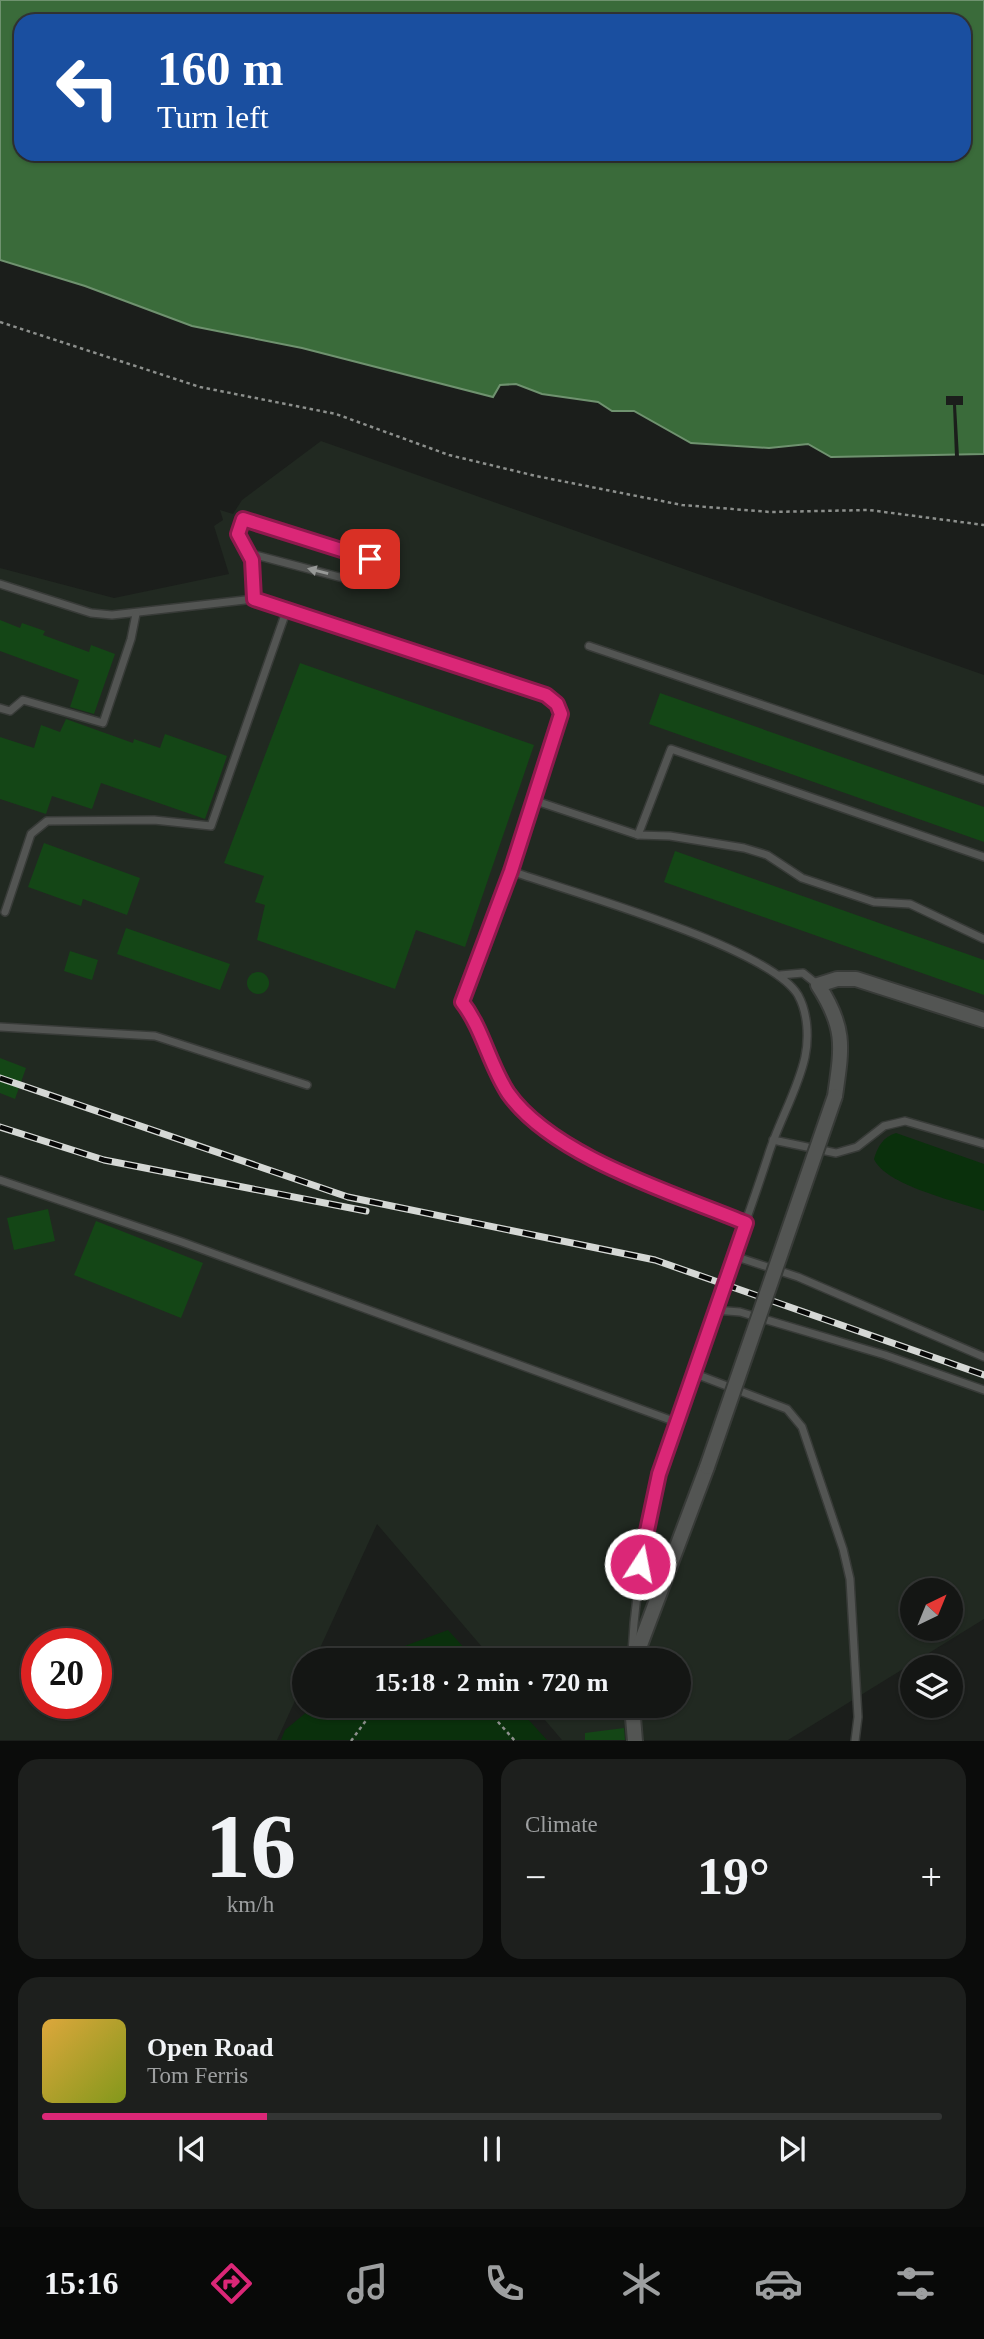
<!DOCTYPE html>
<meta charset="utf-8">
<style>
:root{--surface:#141614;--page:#1d1f1d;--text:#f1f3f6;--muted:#9d9fa0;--line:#333534;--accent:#db2777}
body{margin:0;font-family:Georgia,serif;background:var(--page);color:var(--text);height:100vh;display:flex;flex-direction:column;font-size:26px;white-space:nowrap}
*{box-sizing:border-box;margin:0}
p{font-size:23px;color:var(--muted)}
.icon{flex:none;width:38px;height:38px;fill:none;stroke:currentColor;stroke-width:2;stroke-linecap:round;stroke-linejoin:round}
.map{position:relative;height:1741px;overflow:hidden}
.drawer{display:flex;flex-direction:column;gap:18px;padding:18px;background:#0b0c0b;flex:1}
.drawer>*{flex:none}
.top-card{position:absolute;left:14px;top:14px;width:957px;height:147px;border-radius:21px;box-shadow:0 2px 5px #0004,0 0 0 2px var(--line);background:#1a4fa0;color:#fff;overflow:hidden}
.needle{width:46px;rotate:43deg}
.fabs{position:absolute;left:900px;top:1578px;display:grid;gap:14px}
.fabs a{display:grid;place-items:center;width:63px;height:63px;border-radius:50%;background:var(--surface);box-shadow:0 2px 5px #0004,0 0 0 2px var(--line);font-size:35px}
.speed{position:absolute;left:21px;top:1628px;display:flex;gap:14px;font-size:35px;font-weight:700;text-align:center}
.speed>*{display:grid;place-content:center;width:91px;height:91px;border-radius:50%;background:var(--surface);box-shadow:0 2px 5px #0004,0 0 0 2px var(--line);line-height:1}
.speed .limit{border:10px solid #d22;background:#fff;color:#111}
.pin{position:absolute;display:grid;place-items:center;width:60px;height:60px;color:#fff;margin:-30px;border-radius:14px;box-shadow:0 4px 10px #0006}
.me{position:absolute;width:77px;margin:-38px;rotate:11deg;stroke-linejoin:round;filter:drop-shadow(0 0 5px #0008)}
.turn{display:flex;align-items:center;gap:24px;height:147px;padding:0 28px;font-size:32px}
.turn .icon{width:91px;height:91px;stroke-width:2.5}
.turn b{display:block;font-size:49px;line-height:60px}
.big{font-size:52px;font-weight:700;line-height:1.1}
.drawer .tile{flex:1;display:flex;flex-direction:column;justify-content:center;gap:10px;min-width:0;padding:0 24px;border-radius:21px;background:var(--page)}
.drawer .dial{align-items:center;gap:0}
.dial b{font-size:91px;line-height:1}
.song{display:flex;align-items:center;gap:21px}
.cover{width:84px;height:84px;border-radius:10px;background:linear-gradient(135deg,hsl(40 70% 55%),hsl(70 70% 35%))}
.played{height:7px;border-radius:4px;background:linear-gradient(90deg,var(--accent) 25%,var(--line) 25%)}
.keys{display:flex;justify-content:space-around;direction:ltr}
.heat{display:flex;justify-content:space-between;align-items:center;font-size:38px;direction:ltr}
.drawer .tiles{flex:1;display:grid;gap:18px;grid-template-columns:1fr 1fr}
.tile:last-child{grid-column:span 2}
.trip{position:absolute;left:292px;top:1648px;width:399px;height:70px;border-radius:35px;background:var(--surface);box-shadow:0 2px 5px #0004,0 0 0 2px var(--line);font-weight:700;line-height:70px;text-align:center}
.dock{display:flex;height:112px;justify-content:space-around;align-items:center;background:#080908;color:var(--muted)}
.dock .icon{width:49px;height:49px}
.dock .selected{color:var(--accent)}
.dock b{font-size:32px;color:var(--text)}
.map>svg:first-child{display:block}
.built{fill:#212921;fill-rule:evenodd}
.green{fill:#0a300c}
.water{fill:#3a6b3a;stroke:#6f926f;stroke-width:2;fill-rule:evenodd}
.pier{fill:#1b1e1b}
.building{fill:#144616}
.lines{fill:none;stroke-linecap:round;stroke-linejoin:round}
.lane-casing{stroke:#383b38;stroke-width:10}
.street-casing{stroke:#383b38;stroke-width:18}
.path{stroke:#8d908d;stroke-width:2.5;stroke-dasharray:3.5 3.5;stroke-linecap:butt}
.lane{stroke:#535553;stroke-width:7}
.street{stroke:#535553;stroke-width:14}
.rail-casing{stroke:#d5d8d5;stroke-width:7}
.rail{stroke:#070807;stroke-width:4.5;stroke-dasharray:13;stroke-linecap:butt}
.street-bridge-casing{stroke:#383b38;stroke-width:18;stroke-linecap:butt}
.street-bridge{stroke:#535553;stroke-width:14}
.oneway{fill:#979997}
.route-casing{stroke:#8e194d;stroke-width:18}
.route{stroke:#db2777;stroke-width:12}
</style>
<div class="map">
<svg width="984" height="1741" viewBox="0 0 984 1741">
<rect width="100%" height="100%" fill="#1b1e1b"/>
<path class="built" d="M321 441 984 675V1619L788 1740H562L533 1706H679V1661H494L377 1524 314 1661H304V1681L277 1740H0V568L114 598 229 574 214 526 223 520 220 510 233 514 242 500ZM912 1591H950V1629H912ZM37 1643H96V1703H37Z"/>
<g class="green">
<path d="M896 1133 984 1164V1211C956 1201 885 1185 874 1159 878 1146 883 1137 896 1133Z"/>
<polygon points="448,1630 476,1661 375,1661 391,1651"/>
<polygon points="314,1706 516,1706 547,1740 281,1740 285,1730"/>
</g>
<path class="water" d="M0 0H984V454L831 457 808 444 769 448 691 443 634 411H612L598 402 542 394 516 384 500 385 493 397 302 348 192 326 85 286 0 260ZM21 21H964V154H21Z"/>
<polygon class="pier" points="946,396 963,396 963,405 956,405 959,457 955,457 953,405 946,405"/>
<g class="building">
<polygon points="0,620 20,628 22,623 45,631 43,635 89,652 91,645 115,654 94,714 70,707 79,680 0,651"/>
<polygon points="300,663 534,745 465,947 416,930 395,989 257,940 265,905 255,902 264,876 224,863"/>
<polygon points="660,693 984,807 984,842 649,724"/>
<polygon points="66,719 133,743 134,739 160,748 165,734 227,756 205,819 101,783 92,809 52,796 46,814 0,799 0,737 34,748 41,725 60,732"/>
<polygon points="44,843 140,878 127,915 83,899 81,906 28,887"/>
<polygon points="675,851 984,960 984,995 664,882"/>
<polygon points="126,928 230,964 220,990 117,954"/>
<polygon points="70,951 98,960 92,980 64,971"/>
<circle cx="258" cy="983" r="11"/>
<polygon points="0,1058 26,1068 15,1099 0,1093"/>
<polygon points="48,1209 55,1241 14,1250 7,1218"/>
<polygon points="96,1221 203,1263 181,1318 74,1275"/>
<polygon points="624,1728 625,1740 585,1740 585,1733"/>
</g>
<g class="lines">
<defs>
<g id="lane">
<polyline points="248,553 362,583 370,559 243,519 238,534 252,560 254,599"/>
<polyline points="0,584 91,613 112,615 254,599 546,695 557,704 561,714 511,871"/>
<polyline points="589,646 984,780"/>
<polyline points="0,708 10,711 23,700 103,723 131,639 136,614"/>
<polyline points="533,800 638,835 670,836 744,848 767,855 802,878 874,902 910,904 984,939"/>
<polyline points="638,835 671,749 984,857"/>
<polyline points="5,912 31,834 47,821 154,820 211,826 287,609"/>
<polyline points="780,975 803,973 818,985"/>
<polyline points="0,1027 155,1036 307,1085"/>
<polyline points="773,1140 836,1153 857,1147 884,1126 905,1121 984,1144"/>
<polyline points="0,1180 182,1242 676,1422"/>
<polyline points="734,1256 798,1277 984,1357"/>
<polyline points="715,1310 740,1312 885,1355 984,1390"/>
<polyline points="693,1373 787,1409 802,1427 843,1549 850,1579 858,1717 855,1741"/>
<path d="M632 1653C640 1479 715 1320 768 1156 778 1123 798 1090 805 1057 809 1038 808 1013 798 995 769 947 571 892 511 871L462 1002C483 1030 489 1064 508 1093 555 1160 672 1193 746 1223"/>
</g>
<g id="street">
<path d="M835 1096C842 1047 846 1028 818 985L837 979H856L984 1020"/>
<polyline points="634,1661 707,1467"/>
<polyline points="632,1706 635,1741"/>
</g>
</defs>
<use href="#lane" class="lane-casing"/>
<use href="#street" class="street-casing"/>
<g class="path">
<polyline points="0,322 200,387 336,414 449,455 536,476 682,505 770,512 869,510 984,525"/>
<polyline points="484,1706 515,1741"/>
<polyline points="351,1741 370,1715 383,1706"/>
</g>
<use href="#lane" class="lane"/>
<use href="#street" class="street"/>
<defs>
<g id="rail">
<polyline points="0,1078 348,1197 655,1260 984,1375"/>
<polyline points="0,1127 104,1160 366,1211"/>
</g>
</defs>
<use href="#rail" class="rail-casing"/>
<use href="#rail" class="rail"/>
<defs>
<polyline id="street-bridge" points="707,1467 835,1096"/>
</defs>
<use href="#street-bridge" class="street-bridge-casing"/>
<use href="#street-bridge" class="street-bridge"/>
</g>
<defs><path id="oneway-solid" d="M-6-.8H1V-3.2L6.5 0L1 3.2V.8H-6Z" transform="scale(1.75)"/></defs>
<use class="oneway" href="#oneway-solid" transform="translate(318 571) rotate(-166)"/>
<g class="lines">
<defs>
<path id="route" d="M370 559 243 519 238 534 252 560 254 599 546 695 557 704 561 714 511 871 462 1002C483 1029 489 1064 508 1093 553 1157 674 1193 746 1223L659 1474 640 1564"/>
</defs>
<use href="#route" class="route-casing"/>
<use href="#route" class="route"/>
</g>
</svg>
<div class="fabs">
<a><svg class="needle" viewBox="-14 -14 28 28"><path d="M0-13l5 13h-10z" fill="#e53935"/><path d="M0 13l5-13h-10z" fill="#9d9fa0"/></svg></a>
<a><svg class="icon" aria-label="layers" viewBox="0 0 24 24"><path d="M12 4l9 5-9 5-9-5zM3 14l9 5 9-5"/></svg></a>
</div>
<div class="speed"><div class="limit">20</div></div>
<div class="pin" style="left:370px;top:559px;background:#d93025"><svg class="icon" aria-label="arrive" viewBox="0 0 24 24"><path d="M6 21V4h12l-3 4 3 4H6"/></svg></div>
<svg class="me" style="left:640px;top:1564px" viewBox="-20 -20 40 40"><circle r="17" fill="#db2777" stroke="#fff" stroke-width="3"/><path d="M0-11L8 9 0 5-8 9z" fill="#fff"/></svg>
<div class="trip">15:18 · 2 min · 720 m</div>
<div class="top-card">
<div class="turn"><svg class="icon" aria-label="left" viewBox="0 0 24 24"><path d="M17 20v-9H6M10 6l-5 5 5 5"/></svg><div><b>160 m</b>Turn left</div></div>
</div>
</div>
<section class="drawer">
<div class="tiles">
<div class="tile dial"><b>16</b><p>km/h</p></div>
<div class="tile"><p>Climate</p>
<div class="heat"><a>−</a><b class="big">19°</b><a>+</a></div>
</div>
<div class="tile">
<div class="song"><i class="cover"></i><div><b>Open Road</b><p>Tom Ferris</p></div></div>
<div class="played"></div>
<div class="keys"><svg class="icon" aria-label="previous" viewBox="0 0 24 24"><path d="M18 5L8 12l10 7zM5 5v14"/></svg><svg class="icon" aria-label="pause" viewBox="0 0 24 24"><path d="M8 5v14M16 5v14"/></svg><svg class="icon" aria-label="next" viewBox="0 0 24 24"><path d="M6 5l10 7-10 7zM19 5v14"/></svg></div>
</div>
</div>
</section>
<nav class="dock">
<b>15:16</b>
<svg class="icon selected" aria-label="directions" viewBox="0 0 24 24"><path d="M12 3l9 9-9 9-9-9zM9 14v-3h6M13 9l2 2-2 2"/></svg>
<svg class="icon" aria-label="music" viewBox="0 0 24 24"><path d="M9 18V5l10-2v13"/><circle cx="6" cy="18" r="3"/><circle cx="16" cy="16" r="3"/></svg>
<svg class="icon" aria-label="phone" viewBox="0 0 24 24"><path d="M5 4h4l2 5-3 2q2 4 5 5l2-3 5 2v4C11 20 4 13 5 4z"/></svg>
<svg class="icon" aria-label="climate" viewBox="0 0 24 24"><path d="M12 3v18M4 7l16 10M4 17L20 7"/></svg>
<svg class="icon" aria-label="car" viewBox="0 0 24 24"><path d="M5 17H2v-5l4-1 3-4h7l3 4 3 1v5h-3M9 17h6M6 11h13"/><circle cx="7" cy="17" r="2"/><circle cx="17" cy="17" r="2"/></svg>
<svg class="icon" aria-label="filters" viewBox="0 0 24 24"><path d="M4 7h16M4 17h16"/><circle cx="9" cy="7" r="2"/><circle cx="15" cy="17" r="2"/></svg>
</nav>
